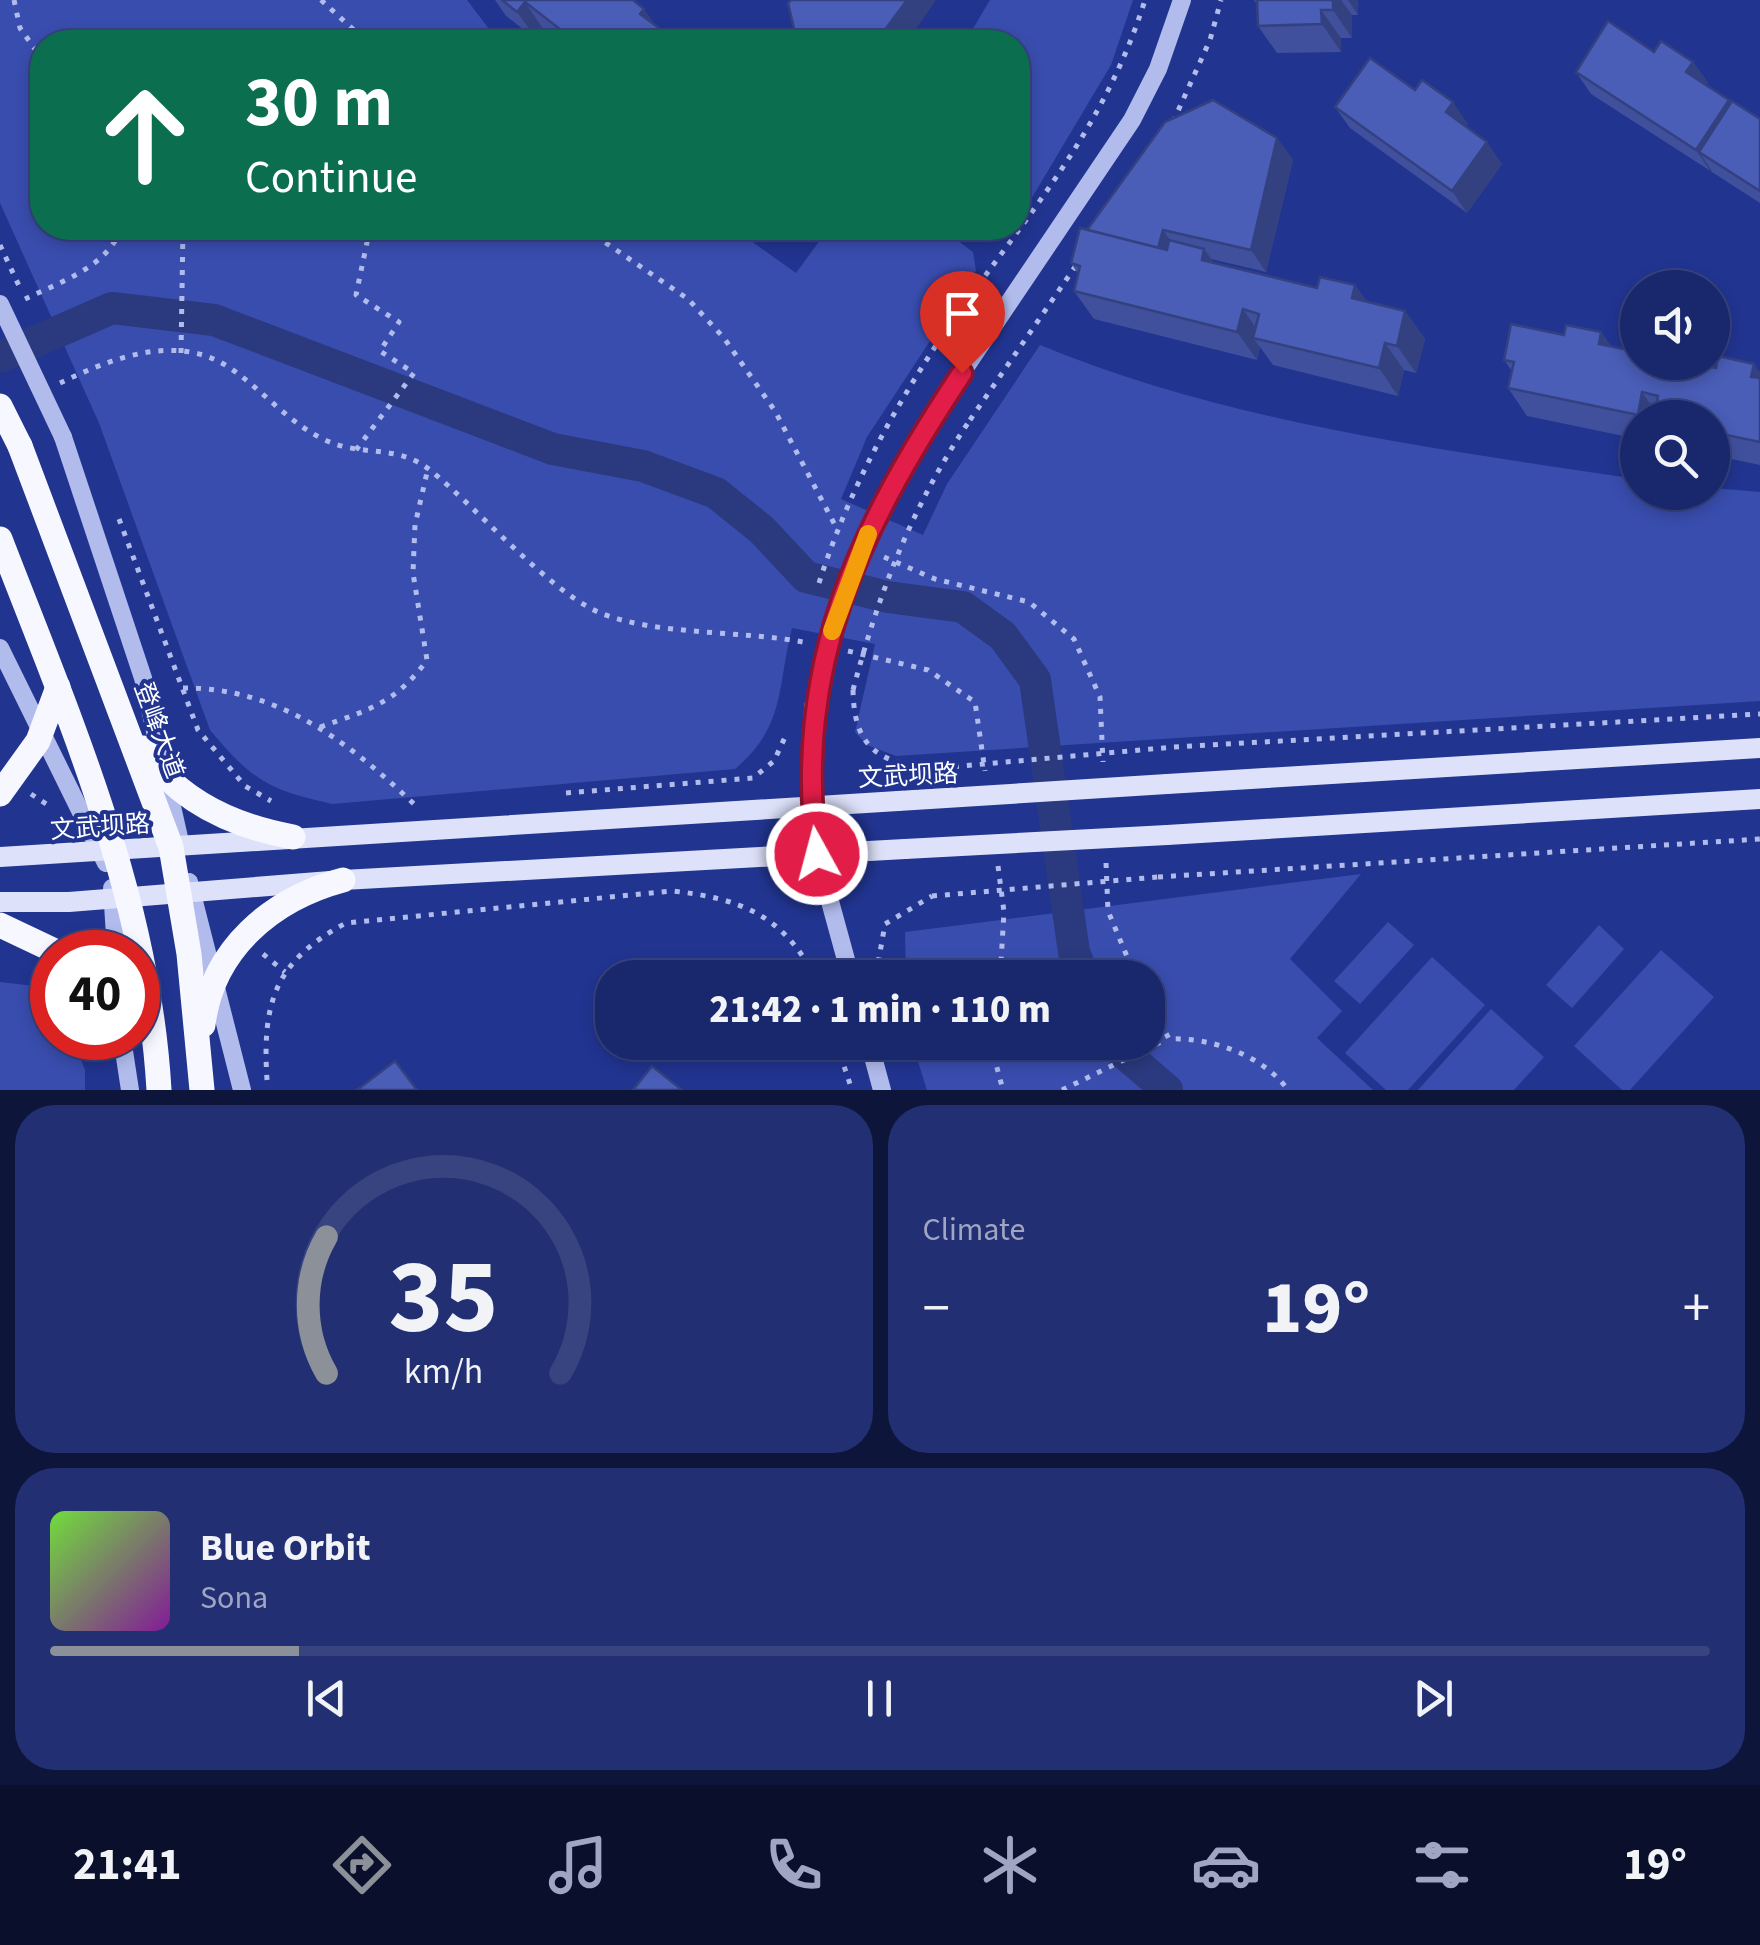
<!DOCTYPE html>
<meta charset="utf-8">
<style>
:root{--surface:#19276c;--page:#222f72;--text:#f1f3f6;--muted:#9fa5c2;--line:#37447f;--accent:#8c9099}
body{margin:0;font-family:"Source Sans 3","Noto Sans SC",sans-serif;background:var(--page);color:var(--text);height:100vh;display:flex;flex-direction:column;font-size:38px;white-space:nowrap}
*{box-sizing:border-box;margin:0}
p{font-size:32px;color:var(--muted)}
.icon{flex:none;width:55px;height:55px;fill:none;stroke:currentColor;stroke-width:2;stroke-linecap:round;stroke-linejoin:round}
.map{position:relative;height:1090px;overflow:hidden}
.side{display:flex;flex-direction:column;gap:15px;padding:15px;background:#0e153b;flex:1}
.side>*{flex:none}
.top-card{position:absolute;left:30px;top:30px;width:1000px;height:210px;border-radius:40px;box-shadow:0 5px 15px #0003,0 0 0 2px var(--line);background:#0b6e4f;color:#fff;overflow:hidden}
.tools{position:absolute;left:1620px;top:270px;display:grid;gap:20px}
.tools a{display:grid;place-items:center;width:110px;height:110px;border-radius:50%;background:var(--surface);box-shadow:0 5px 15px #0003,0 0 0 2px var(--line);font-size:50px}
.speed{position:absolute;left:30px;top:930px;display:flex;gap:20px;font-size:50px;font-weight:700;text-align:center}
.speed>*{display:grid;place-content:center;width:130px;height:130px;border-radius:50%;background:var(--surface);box-shadow:0 5px 15px #0003,0 0 0 2px var(--line);line-height:1}
.speed .limit{border:15px solid #d22;background:#fff;color:#111}
.pin{position:absolute;display:grid;place-items:center;width:85px;height:85px;color:#fff;margin:-102px -42px;border-radius:50% 50% 50% 0;rotate:-45deg;box-shadow:0 0 10px #0007}
.pin .icon{rotate:45deg}
.me{position:absolute;width:110px;margin:-55px;rotate:353deg;stroke-linejoin:round;filter:drop-shadow(0 0 8px #0008)}
.turn{display:flex;align-items:center;gap:35px;height:210px;padding:0 50px;font-size:45px}
.turn .icon{width:130px;height:130px;stroke-width:2.5}
.turn b{display:block;font-size:70px;line-height:85px}
.big{font-size:75px;font-weight:800;line-height:1.1}
.side .tile{flex:1;display:flex;flex-direction:column;justify-content:center;gap:15px;min-width:0;padding:0 35px;border-radius:40px;background:var(--page)}
.side .dial{align-items:center;gap:0}
.dial svg{height:260px;overflow:visible;fill:none;stroke:var(--line);stroke-width:7;stroke-linecap:round;text-anchor:middle}
.dial text{fill:var(--text);stroke:none}
.song{display:flex;align-items:center;gap:30px}
.cover{width:120px;height:120px;border-radius:15px;background:linear-gradient(135deg,hsl(100 70% 55%),hsl(290 70% 35%))}
.played{height:10px;border-radius:5px;background:linear-gradient(90deg,var(--accent) 15%,var(--line) 15%)}
.keys{display:flex;justify-content:space-around;direction:ltr}
.heat{display:flex;justify-content:space-between;align-items:center;font-size:55px;direction:ltr}
.side .tiles{flex:1;display:grid;gap:15px;grid-template-columns:1fr 1fr}
.tile:last-child{grid-column:span 2}
.trip{position:absolute;left:595px;top:960px;width:570px;height:100px;border-radius:40px;background:var(--surface);box-shadow:0 5px 15px #0003,0 0 0 2px var(--line);font-weight:800;line-height:100px;text-align:center}
.tabs{display:flex;height:160px;justify-content:space-around;align-items:center;background:#0a102b;color:var(--muted)}
.tabs .icon{width:70px;height:70px}
.tabs .current{color:var(--accent)}
.tabs b{font-size:45px;color:var(--text)}
.map>svg:first-child{display:block}
.green{fill:#394dae}
.lines{fill:none;stroke-linecap:round;stroke-linejoin:round}
.canal{stroke:#2b397f;stroke-width:32}
.path{stroke:#b1bced;stroke-width:5;stroke-dasharray:5 8;stroke-linecap:butt}
.tertiary{stroke:#b1bced;stroke-width:18}
.secondary{stroke:#dde2fa;stroke-width:20}
.primary{stroke:#f7f8ff;stroke-width:25}
.path-bridge{stroke:#b1bced;stroke-width:5;stroke-dasharray:5 8;stroke-linecap:butt}
.tertiary-bridge{stroke:#b1bced;stroke-width:18}
.secondary-bridge{stroke:#dde2fa;stroke-width:20}
.primary-bridge{stroke:#f7f8ff;stroke-width:25}
.wall{fill:#40509d}
.shaded-wall{fill:#344180}
.building{fill:#4a5db7;stroke:#344180;stroke-width:2.5}
.route-casing{stroke:#92132f;stroke-width:25}
.route{stroke:#e11d48;stroke-width:18}
.slow{stroke:#f59e0b;stroke-width:18}
.labels{text-anchor:middle;stroke-width:8;stroke-linejoin:round;paint-order:stroke}
.street-label{font-size:25px;fill:#fff;stroke:#213490}
</style>
<div class="map">
<svg width="1760" height="1090" viewBox="0 0 1760 1090">
<rect width="100%" height="100%" fill="#213490"/>
<g class="green">
<path d="M0 0H467L499 42H42V228H733L796 273 829 228H941L973 252 976 271 867 437 841 499 923 535 947 484 1040 345C1229 423 1436 449 1637 479L1638 492H1712L1713 488 1760 492V701L896 756 867 745 855 732 875 644 792 628C777 687 786 726 735 769L332 804C268 790 252 780 210 730L99 423 0 203Z"/>
<polygon points="990,0 1133,0 1111,65 1018,221 1018,42 965,42"/>
<polygon points="1361,874 1290,959 1342,1011 1317,1038 1373,1090 927,1090 912,1043 1148,1042 1148,978 906,977 905,932"/>
<polygon points="1388,922 1414,945 1360,1004 1334,981"/>
<polygon points="1599,925 1624,949 1572,1008 1546,985"/>
<polygon points="1661,950 1714,997 1630,1090 1622,1090 1574,1046"/>
<polygon points="1432,957 1485,1005 1408,1090 1386,1090 1345,1053"/>
<polygon points="0,982 35,986 52,1004 52,1038 73,1038 85,1070 85,1090 0,1090"/>
<polygon points="1491,1009 1544,1057 1514,1090 1418,1090"/>
</g>
<g class="lines">
<g class="canal">
<polyline points="0,357 112,308 214,320 553,449 643,466 716,493 762,530 806,577 888,597 963,607 1003,636 1035,680 1074,952 1084,978"/>
<polyline points="1111,1042 1167,1090"/>
</g>
<g class="path">
<polyline points="14,0 20,28 42,59"/>
<polyline points="321,0 367,42"/>
<polyline points="1173,122 1210,40 1221,0"/>
<polyline points="584,228 688,299 724,338 775,411 837,529"/>
<path d="M25 299C60 282 108 267 121 228"/>
<polyline points="181,353 183,228"/>
<path d="M60 383C110 359 174 333 227 366 261 388 286 421 323 439 361 458 396 443 430 470 477 508 547 589 598 612 654 636 745 630 808 643"/>
<polyline points="970,420 1077,264"/>
<polyline points="356,450 414,373 380,351 399,322 356,295 370,228"/>
<polyline points="119,519 198,730 245,786 271,801"/>
<polyline points="884,557 935,579 1029,602 1074,639 1100,697 1103,762"/>
<path d="M819 583C846 498 888 418 937 344 1016 226 1101 140 1145 0"/>
<polyline points="848,651 928,670 975,702 985,771"/>
<path d="M183 688C277 687 349 742 415 805"/>
<path d="M853 690C854 745 875 761 928 769"/>
<path d="M320 727C369 710 396 703 427 660L413 573 415 525 428 468"/>
<polyline points="1174,747 1760,714"/>
<polyline points="566,793 753,778 774,761 786,735"/>
<polyline points="31,794 51,807"/>
<polyline points="1106,863 1108,911 1136,978"/>
<polyline points="998,866 1004,912 1000,978"/>
<polyline points="1158,877 1760,839"/>
<polyline points="263,954 285,972"/>
<polyline points="876,975 885,924 932,896"/>
<path d="M1148 999 1169 1039C1210 1037 1263 1055 1288 1090"/>
<polyline points="93,1038 98,1058"/>
<polyline points="836,1042 852,1090"/>
<polyline points="990,1042 1003,1090"/>
<path d="M267 1080C262 1002 275 961 346 923L672 891C739 898 784 915 815 978"/>
<polyline points="1062,1090 1167,1039"/>
</g>
<g class="tertiary">
<polyline points="940,405 1132,120 1158,69 1182,0"/>
<polyline points="63,437 143,678 180,842"/>
<polyline points="0,648 106,863"/>
<polyline points="813,707 810,805 817,854 851,978"/>
<polyline points="189,882 242,1090"/>
<polyline points="112,888 116,952"/>
<polyline points="122,1038 130,1090"/>
<polyline points="869,1042 882,1090"/>
</g>
<g class="secondary">
<polyline points="1167,784 1760,748"/>
<polyline points="1167,835 1760,799"/>
<polyline points="0,857 898,801"/>
<polyline points="0,902 69,902 343,880 905,849"/>
</g>
<g class="primary">
<polyline points="20,446 171,847 189,954 202,1090"/>
<path d="M0 539C69 718 148 896 159 1090"/>
<path d="M143 748C177 801 233 826 293 837"/>
<polyline points="0,794 38,741 58,687"/>
<polyline points="0,925 57,952"/>
<path d="M203 1025C212 949 272 899 343 880"/>
</g>
<g class="path-bridge">
<polyline points="0,245 20,288"/>
<path d="M853 690C879 592 913 504 970 420"/>
<polyline points="928,769 1174,747"/>
<polyline points="932,896 1158,877"/>
</g>
<g class="tertiary-bridge">
<polyline points="0,304 63,437"/>
<polyline points="813,707 840,602 885,495 940,405"/>
</g>
<g class="secondary-bridge">
<polyline points="898,801 1167,784"/>
<polyline points="905,849 1167,835"/>
</g>
<polyline class="primary-bridge" points="0,406 20,446"/>
</g>
<g class="wall">
<polygon points="495,0 633,0 656,26 678,42 560,42 544,30 537,40 506,16"/>
<polygon points="1254,0 1358,0 1358,15 1352,15 1352,38 1341,38 1341,52 1277,53 1258,26 1257,5"/>
<polygon points="1654,52 1693,62 1708,83 1707,85 1731,102 1760,119 1760,203 1591,94 1576,72"/>
<polygon points="1415,90 1468,124 1466,127 1502,164 1467,213 1350,128 1335,107"/>
<polygon points="1277,138 1293,160 1266,272 1211,259 1214,263 1317,288 1355,285 1367,302 1405,311 1425,339 1416,373 1404,370 1398,396 1273,365 1260,347 1257,360 1094,319 1074,291 1078,274 1071,263 1087,230"/>
<polygon points="1601,332 1611,346 1716,368 1760,372 1760,465 1712,455 1712,418 1638,418 1638,439 1527,416 1508,388 1512,371 1504,360 1564,335"/>
</g>
<g class="shaded-wall">
<polygon points="907,0 936,0 907,42 876,42"/>
<polygon points="1333,0 1341,0 1352,15 1352,38 1333,10"/>
<polygon points="1348,0 1358,0 1358,15"/>
<polygon points="525,2 544,30 537,40 517,12"/>
<polygon points="644,9 664,37 640,14"/>
<polygon points="1321,10 1341,38 1341,52 1322,24"/>
<polygon points="1693,62 1708,83 1701,93 1686,72"/>
<polygon points="1729,100 1744,121 1699,152 1712,171 1711,172 1696,150"/>
<polygon points="1453,102 1468,124 1461,134 1446,112"/>
<polygon points="1277,138 1293,160 1266,272 1251,250"/>
<polygon points="1487,142 1502,164 1467,213 1452,191"/>
<polygon points="1163,230 1178,251 1157,253"/>
<polygon points="1204,249 1224,276 1202,260"/>
<polygon points="1355,285 1375,313 1352,298"/>
<polygon points="1243,309 1262,337 1253,338 1260,347 1257,360 1237,332"/>
<polygon points="1405,311 1425,339 1416,373 1397,346"/>
<polygon points="1601,332 1621,360 1599,344"/>
<polygon points="1385,343 1404,370 1398,396 1379,368"/>
<polygon points="1754,364 1760,372 1760,389 1751,377"/>
<polygon points="1642,392 1660,418 1639,418 1638,415"/>
</g>
<g class="building">
<polygon points="502,0 633,0 644,9 640,14 678,42 572,42 574,40 525,2 517,12"/>
<polygon points="791,0 907,0 876,42 808,42 795,33 788,3"/>
<polygon points="1257,0 1333,0 1333,10 1321,10 1322,24 1258,26"/>
<polygon points="1608,21 1654,52 1661,41 1693,62 1686,72 1729,100 1696,150 1576,72"/>
<polygon points="1370,58 1415,90 1422,80 1453,102 1446,112 1487,142 1452,191 1335,107"/>
<polygon points="1213,100 1277,138 1251,250 1163,230 1158,248 1087,230 1165,122"/>
<polygon points="1732,101 1760,119 1760,191 1699,152"/>
<polygon points="1080,228 1167,250 1169,240 1204,249 1202,260 1317,288 1320,277 1355,285 1352,298 1405,311 1397,346 1385,343 1379,368 1253,338 1259,314 1243,309 1237,332 1074,291 1080,266 1071,263"/>
<polygon points="1511,324 1564,335 1566,325 1601,332 1599,344 1638,352 1638,362 1689,362 1716,368 1718,356 1754,364 1751,377 1760,378 1760,442 1712,432 1712,418 1654,418 1658,396 1642,392 1638,415 1508,388 1514,362 1504,360"/>
<polygon points="395,1061 417,1090 357,1090"/>
<polygon points="652,1066 682,1090 633,1090"/>
</g>
<g class="lines">
<defs>
<path id="route" d="M817 854C792 664 860 527 962 373"/>
</defs>
<use href="#route" class="route-casing"/>
<use href="#route" class="route"/>
<polyline class="slow" points="832,631 868,534"/>
</g>
<g class="labels">
<g class="street-label">
<text transform="translate(160 730) rotate(70)" y="9">登峰大道</text>
<text transform="translate(908 775) rotate(-3)" y="9">文武坝路</text>
<text transform="translate(100 826) rotate(-4)" y="9">文武坝路</text>
</g>
</g>
</svg>
<div class="tools">
<a><svg class="icon" aria-label="sound" viewBox="0 0 24 24"><path d="M4 9h4l5-4v14l-5-4H4zM17 9q2 3 0 6"/></svg></a>
<a><svg class="icon" aria-label="search" viewBox="0 0 24 24"><circle cx="10" cy="10" r="6"/><path d="M15 15l6 6"/></svg></a>
</div>
<div class="speed"><div class="limit">40</div></div>
<div class="pin" style="left:962px;top:373px;background:#d93025"><svg class="icon" aria-label="arrive" viewBox="0 0 24 24"><path d="M6 21V4h12l-3 4 3 4H6"/></svg></div>
<svg class="me" style="left:817px;top:854px" viewBox="-20 -20 40 40"><circle r="17" fill="#e11d48" stroke="#fff" stroke-width="3"/><path d="M0-11L8 9 0 5-8 9z" fill="#fff"/></svg>
<div class="trip">21:42 · 1 min · 110 m</div>
<div class="top-card">
<div class="turn"><svg class="icon" aria-label="ahead" viewBox="0 0 24 24"><path d="M12 20V5M6 11l6-6 6 6"/></svg><div><b>30 m</b>Continue</div></div>
</div>
</div>
<section class="side">
<div class="tiles">
<div class="tile dial"><svg viewBox="0 0 100 80">
<path d="M14 69A42 42 0 1 1 86 69"/>
<path d="M14 69A42 42 0 0 1 14 27" stroke="#8c9099"/>
<text x="50" y="56" font-size="32" font-weight="700">35</text>
<text x="50" y="72" font-size="11">km/h</text>
</svg></div>
<div class="tile"><p>Climate</p>
<div class="heat"><a>−</a><b class="big">19°</b><a>+</a></div>
</div>
<div class="tile">
<div class="song"><i class="cover"></i><div><b>Blue Orbit</b><p>Sona</p></div></div>
<div class="played"></div>
<div class="keys"><svg class="icon" aria-label="previous" viewBox="0 0 24 24"><path d="M18 5L8 12l10 7zM5 5v14"/></svg><svg class="icon" aria-label="pause" viewBox="0 0 24 24"><path d="M8 5v14M16 5v14"/></svg><svg class="icon" aria-label="next" viewBox="0 0 24 24"><path d="M6 5l10 7-10 7zM19 5v14"/></svg></div>
</div>
</div>
</section>
<nav class="tabs">
<b>21:41</b>
<svg class="icon current" aria-label="directions" viewBox="0 0 24 24"><path d="M12 3l9 9-9 9-9-9zM9 14v-3h6M13 9l2 2-2 2"/></svg>
<svg class="icon" aria-label="music" viewBox="0 0 24 24"><path d="M9 18V5l10-2v13"/><circle cx="6" cy="18" r="3"/><circle cx="16" cy="16" r="3"/></svg>
<svg class="icon" aria-label="phone" viewBox="0 0 24 24"><path d="M5 4h4l2 5-3 2q2 4 5 5l2-3 5 2v4C11 20 4 13 5 4z"/></svg>
<svg class="icon" aria-label="climate" viewBox="0 0 24 24"><path d="M12 3v18M4 7l16 10M4 17L20 7"/></svg>
<svg class="icon" aria-label="car" viewBox="0 0 24 24"><path d="M5 17H2v-5l4-1 3-4h7l3 4 3 1v5h-3M9 17h6M6 11h13"/><circle cx="7" cy="17" r="2"/><circle cx="17" cy="17" r="2"/></svg>
<svg class="icon" aria-label="filters" viewBox="0 0 24 24"><path d="M4 7h16M4 17h16"/><circle cx="9" cy="7" r="2"/><circle cx="15" cy="17" r="2"/></svg>
<b>19°</b>
</nav>
